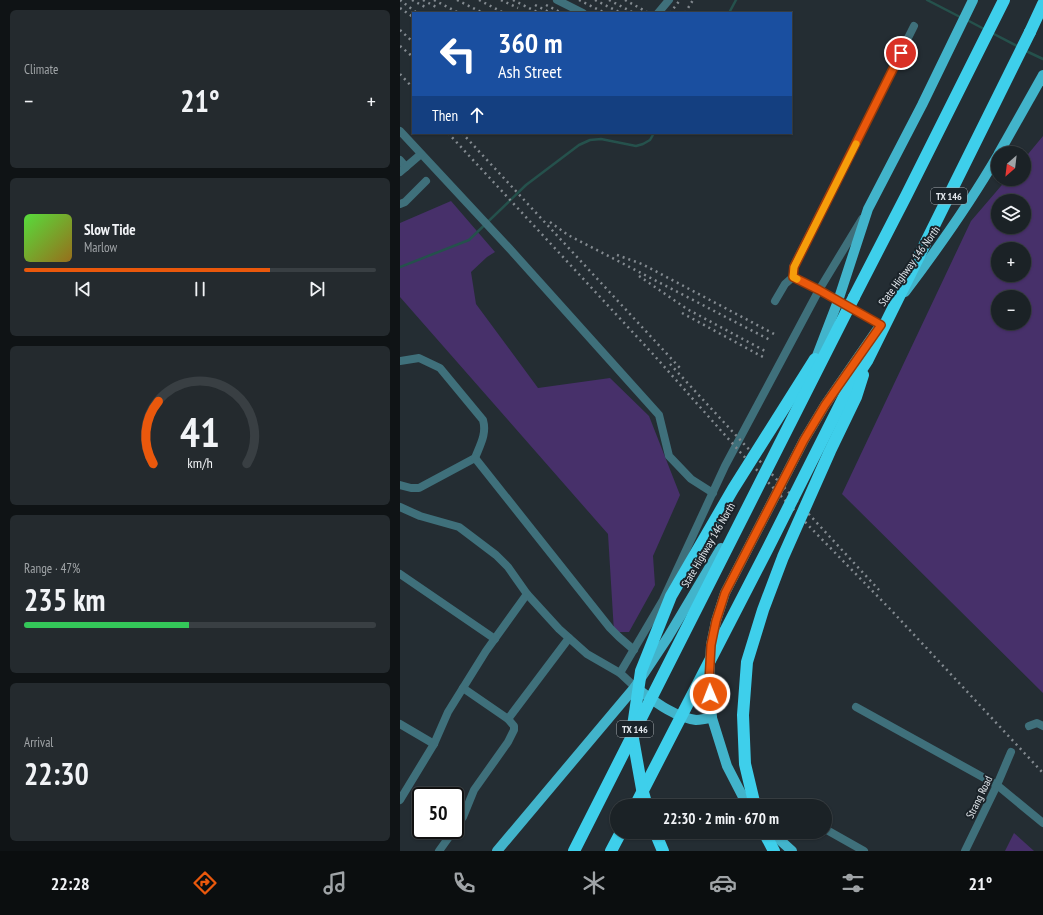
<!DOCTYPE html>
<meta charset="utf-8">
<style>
:root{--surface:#1b2226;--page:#242a2e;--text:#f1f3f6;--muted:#a0a4a7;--line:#393f43;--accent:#ea580c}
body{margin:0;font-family:"PT Sans Narrow",sans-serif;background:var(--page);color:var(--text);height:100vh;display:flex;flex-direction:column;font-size:15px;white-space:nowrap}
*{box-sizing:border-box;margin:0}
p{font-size:13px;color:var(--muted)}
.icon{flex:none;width:22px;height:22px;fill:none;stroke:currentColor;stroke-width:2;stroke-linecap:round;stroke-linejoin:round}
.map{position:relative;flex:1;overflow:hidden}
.side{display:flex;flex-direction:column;gap:10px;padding:10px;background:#0f1315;width:400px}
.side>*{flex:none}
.guide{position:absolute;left:12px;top:12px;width:380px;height:122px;border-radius:0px;box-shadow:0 1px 3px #0004,0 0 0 1px var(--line);background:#1a4fa0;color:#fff;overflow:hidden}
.needle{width:26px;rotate:208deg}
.fabs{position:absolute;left:591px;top:146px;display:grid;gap:8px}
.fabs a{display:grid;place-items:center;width:40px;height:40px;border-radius:50%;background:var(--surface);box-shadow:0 1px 3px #0004,0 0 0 1px var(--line);font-size:20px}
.speed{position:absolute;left:12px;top:787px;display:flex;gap:8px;font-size:20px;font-weight:700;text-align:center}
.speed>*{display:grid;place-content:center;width:52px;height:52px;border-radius:50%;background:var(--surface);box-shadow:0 1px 3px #0004,0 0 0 1px var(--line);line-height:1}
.speed .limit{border:2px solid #111;border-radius:6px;background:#fff;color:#111}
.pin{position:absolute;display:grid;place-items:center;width:34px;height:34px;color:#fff;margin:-17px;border:2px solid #fff;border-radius:50%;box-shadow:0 1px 4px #0007}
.me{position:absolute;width:44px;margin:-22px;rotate:359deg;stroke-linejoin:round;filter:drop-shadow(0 0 3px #0008)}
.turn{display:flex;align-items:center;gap:14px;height:84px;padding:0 20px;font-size:18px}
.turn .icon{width:52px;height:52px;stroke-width:2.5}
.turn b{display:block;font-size:28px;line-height:34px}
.then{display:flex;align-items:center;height:38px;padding:0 20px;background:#0003;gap:8px;font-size:15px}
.big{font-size:30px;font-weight:700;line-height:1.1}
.side .card{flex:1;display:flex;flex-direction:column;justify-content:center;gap:6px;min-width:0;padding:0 14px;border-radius:6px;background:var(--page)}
.side .dial{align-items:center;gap:0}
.dial svg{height:104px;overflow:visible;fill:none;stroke:var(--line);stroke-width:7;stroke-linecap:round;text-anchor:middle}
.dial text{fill:var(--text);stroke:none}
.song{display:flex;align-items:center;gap:12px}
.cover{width:48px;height:48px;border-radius:6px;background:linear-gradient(135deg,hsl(110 70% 55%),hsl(40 70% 35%))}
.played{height:4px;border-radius:2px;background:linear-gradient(90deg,var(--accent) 70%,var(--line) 70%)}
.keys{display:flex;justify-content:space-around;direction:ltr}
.heat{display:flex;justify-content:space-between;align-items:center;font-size:22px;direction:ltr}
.charge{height:6px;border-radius:3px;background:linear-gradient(90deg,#34c759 47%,var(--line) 0)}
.trip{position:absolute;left:210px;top:799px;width:222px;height:40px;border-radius:20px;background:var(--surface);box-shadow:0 1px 3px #0004,0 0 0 1px var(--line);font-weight:700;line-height:40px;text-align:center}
.menu{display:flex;height:64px;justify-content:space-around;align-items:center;background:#0b0e0f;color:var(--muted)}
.menu .icon{width:28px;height:28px}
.menu .on{color:var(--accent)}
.menu b{font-size:18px;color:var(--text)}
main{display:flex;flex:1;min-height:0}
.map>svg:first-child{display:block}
.green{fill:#47306a;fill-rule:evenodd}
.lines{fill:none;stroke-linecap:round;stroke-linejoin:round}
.stream{stroke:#25514c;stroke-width:2.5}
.minor{stroke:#3f707b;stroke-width:8}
.major{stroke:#42b4cb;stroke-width:10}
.highway{stroke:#3ecfeb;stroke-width:12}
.rail{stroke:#838a90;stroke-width:2.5;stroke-dasharray:2 4;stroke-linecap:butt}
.highway-bridge{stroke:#3ecfeb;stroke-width:12}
.route-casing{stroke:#983908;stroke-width:10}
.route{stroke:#ea580c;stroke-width:7}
.slow{stroke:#f59e0b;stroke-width:7}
.labels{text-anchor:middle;stroke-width:4;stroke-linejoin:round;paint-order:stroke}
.shield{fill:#1b2329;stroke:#a7adb2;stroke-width:1}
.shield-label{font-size:10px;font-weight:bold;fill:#e3e8ed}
.street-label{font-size:11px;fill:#e3e8ed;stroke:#1b2329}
</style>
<main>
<section class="side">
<div class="card"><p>Climate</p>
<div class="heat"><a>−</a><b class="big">21°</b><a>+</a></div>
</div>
<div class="card">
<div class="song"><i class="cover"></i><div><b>Slow Tide</b><p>Marlow</p></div></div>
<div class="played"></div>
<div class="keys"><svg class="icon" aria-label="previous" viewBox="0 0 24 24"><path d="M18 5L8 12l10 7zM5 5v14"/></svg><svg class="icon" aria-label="pause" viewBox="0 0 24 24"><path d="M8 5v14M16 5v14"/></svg><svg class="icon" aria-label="next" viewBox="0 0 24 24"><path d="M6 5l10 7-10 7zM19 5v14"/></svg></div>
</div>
<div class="card dial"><svg viewBox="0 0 100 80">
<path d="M14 69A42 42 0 1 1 86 69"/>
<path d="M14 69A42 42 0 0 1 18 21" stroke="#ea580c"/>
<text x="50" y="56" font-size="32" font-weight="700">41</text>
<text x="50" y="72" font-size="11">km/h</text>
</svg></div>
<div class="card"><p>Range · 47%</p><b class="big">235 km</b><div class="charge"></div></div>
<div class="card"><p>Arrival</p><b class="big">22:30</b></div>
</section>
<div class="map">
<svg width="643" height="851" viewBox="0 0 643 851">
<rect width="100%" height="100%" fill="#242d33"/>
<g class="green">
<path d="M643 136V693L442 494 571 221 607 179H624V159ZM598 201H624V227H598ZM598 249H624V275H598ZM598 297H624V323H598Z"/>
<polygon points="51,201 95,252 87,257 71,272 76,304 138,388 210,378 249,416 280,495 253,556 255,585 229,632 214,632 208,534 0,297 0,223"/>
<polygon points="614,833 634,851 605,851"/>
</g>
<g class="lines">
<g class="stream">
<polyline points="527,0 562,18"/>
<polyline points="329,13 336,0"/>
<polyline points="567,20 586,30"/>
<polyline points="592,33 619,47"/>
<polyline points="626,51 643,59"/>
<polyline points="0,267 69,240 126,185 179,145 190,140 201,139 236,146 243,144 250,140 254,133"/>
</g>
<g class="minor">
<polyline points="157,0 183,13"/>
<polyline points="258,13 269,0"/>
<polyline points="0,131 109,248 259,415 269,456 291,479 313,493"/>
<polyline points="0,160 6,167"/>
<polyline points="0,172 21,154"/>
<polyline points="0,204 5,202 26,181"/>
<polyline points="393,277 393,267 403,247 514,26"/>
<polyline points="375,301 385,284 393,277 419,290 481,325"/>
<path d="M0 361 19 358 40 368 83 420C87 434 80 445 75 458L19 488H11L0 485"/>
<polyline points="75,458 210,628 219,637 234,650"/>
<polyline points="0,507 20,516 59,527 96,555 108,567 127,594 159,629 187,654 220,673 235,687"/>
<polyline points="0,574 95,639"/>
<polyline points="220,673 263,600 325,466 419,290 462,219"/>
<polyline points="63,688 108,719"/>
<polyline points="456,707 597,785 643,823"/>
<polyline points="0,724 34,744"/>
<polyline points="629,726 637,723 643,726"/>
<polyline points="0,800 34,744 48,712 86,651 127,594"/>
<polyline points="55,828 63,817 74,790 108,742 114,730 114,726 108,719 169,638"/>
<polyline points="425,829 464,851"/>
<polyline points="39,851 54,830"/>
<polyline points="565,851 597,785 611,752"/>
</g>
<g class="major">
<polyline points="599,153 643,75"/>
<path d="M505 292C539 247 570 203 598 155"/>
<polyline points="413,366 438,301 468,209 522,105 573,0"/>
<path d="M235 687C253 700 273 717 296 720 301 720 307 718 312 718"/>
<polyline points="350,806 343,797 327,766 312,718 309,682 311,645 316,621 325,593 404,440 425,405 479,327"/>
<polyline points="371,832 392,851"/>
<polyline points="97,851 235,687 268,637 321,548"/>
</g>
<g class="highway">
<polyline points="630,32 643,4"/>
<polyline points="454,297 506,196 604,0"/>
<polyline points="255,832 263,851"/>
<polyline points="364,832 374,851"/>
<polyline points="211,851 221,832"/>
</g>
<g class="rail">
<polyline points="0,0 17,13"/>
<polyline points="12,0 27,8"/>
<polyline points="23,0 38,8"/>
<polyline points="34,0 59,13"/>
<polyline points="57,0 83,13"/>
<polyline points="79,0 104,13"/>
<polyline points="101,0 118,8"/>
<polyline points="113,0 139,13"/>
<polyline points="179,0 205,13"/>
<polyline points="195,0 221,13"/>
<polyline points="209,0 234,13"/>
<polyline points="225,0 247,12"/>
<polyline points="135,5 151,13"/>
<polyline points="146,5 162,13"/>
<polyline points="0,8 13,17"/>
<polyline points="270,13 280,0"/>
<polyline points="285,13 293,0"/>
<polyline points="0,30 13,42"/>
<polyline points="0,46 13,57"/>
<polyline points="0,74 13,88"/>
<polyline points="48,133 252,353 340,452 407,524 491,610 643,773"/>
<polyline points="62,133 280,368"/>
<polyline points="150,222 168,235 370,340"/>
<polyline points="217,255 242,264 376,335"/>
<polyline points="239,276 287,309 367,352"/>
<polyline points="282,313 363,357"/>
<polyline points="270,364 479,590"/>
</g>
<g class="highway-bridge">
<polyline points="235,806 368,548 447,391 467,361 630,32"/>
<polyline points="247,806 242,789 232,733 241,671 271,596 333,489 415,359"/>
<polyline points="355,806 345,764 343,715 347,662 363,610 383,557 430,451 456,397 463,375"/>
<polyline points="174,851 454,297"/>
</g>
</g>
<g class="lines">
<defs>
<polyline id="route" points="310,694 309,682 311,645 316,621 325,593 404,440 425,405 481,325 419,290 393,277 394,267 501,53"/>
</defs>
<use href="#route" class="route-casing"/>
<use href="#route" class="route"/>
<polyline class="slow" points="397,279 393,277 394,267 456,144"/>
</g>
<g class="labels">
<g class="shield">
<rect x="531" y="188" width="36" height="16" rx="3"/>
<rect x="217" y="721" width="36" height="16" rx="3"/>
</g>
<g class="shield-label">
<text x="549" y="200">TX 146</text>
<text x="235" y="733">TX 146</text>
</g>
<g class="street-label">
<text transform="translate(509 266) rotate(-54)" y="4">State Highway 146 North</text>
<text transform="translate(308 545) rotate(-60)" y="4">State Highway 146 North</text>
<text transform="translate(579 797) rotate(-64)" y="4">Strang Road</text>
</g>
</g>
</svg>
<div class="fabs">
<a><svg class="needle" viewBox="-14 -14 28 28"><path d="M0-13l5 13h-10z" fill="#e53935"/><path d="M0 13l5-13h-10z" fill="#a0a4a7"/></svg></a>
<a><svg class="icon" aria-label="layers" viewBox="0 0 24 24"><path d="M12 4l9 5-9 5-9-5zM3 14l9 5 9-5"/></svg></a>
<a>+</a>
<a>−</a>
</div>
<div class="speed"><div class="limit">50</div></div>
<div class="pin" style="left:501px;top:53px;background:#d93025"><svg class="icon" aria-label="arrive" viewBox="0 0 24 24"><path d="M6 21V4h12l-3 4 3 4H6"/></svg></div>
<svg class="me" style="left:310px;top:694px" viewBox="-20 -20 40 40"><circle r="17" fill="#ea580c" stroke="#fff" stroke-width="3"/><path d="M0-11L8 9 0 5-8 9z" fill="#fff"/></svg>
<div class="trip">22:30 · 2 min · 670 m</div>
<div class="guide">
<div class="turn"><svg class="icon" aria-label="left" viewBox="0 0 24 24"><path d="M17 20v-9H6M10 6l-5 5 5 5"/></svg><div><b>360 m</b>Ash Street</div></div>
<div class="then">Then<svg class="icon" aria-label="ahead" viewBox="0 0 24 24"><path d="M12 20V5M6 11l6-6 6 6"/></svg></div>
</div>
</div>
</main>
<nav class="menu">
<b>22:28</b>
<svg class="icon on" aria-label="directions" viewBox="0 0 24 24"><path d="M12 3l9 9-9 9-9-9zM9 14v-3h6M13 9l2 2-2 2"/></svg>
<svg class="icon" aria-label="music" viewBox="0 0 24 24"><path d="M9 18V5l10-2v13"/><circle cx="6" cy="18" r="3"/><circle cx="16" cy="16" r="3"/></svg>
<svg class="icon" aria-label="phone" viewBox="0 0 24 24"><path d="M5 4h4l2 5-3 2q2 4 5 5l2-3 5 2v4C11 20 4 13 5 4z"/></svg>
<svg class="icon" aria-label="climate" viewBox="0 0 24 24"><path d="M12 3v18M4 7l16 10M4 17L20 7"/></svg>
<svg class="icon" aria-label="car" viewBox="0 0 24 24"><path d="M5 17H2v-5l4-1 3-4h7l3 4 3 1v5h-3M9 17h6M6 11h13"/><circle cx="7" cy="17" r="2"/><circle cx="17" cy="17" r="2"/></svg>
<svg class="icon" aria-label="filters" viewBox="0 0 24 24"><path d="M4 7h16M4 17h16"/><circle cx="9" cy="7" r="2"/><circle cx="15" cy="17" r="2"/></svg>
<b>21°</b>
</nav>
